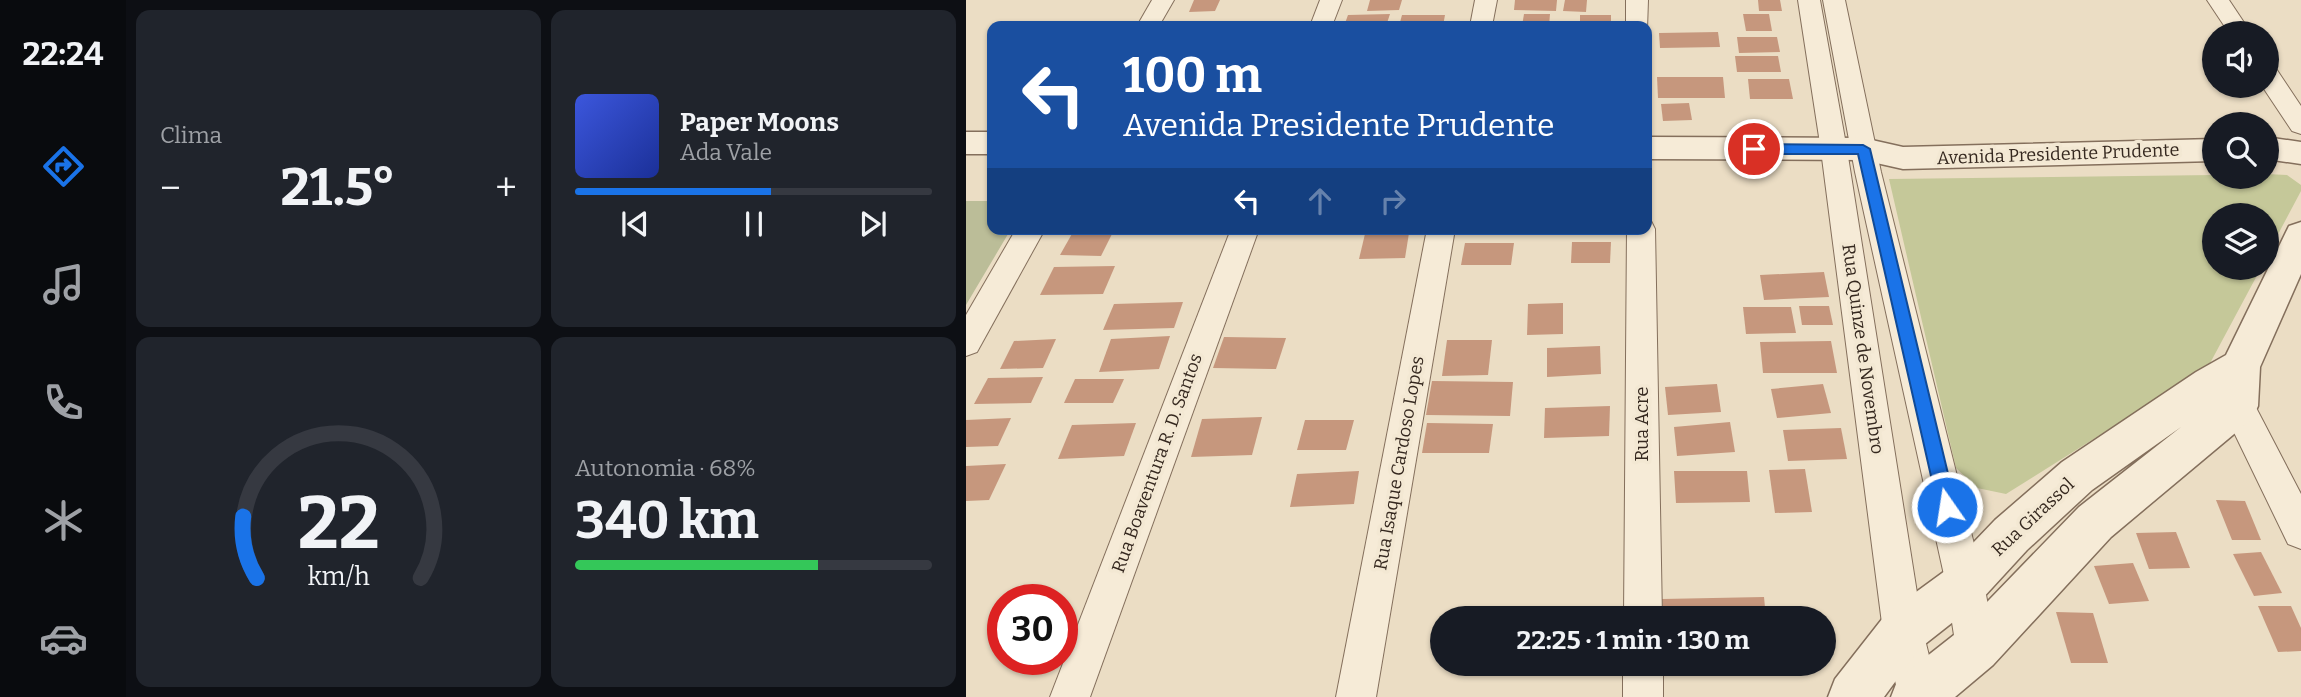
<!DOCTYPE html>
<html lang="pt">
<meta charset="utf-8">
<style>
:root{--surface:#171b24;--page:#20242c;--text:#f1f3f6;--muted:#9ea1a6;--line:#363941;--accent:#1a73e8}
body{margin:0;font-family:Bitter,serif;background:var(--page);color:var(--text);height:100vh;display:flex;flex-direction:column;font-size:26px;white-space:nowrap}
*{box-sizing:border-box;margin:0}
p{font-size:23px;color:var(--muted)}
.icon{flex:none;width:38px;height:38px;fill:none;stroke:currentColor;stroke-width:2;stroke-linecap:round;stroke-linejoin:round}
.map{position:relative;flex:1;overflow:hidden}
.details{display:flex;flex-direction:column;gap:10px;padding:10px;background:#0d0f14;width:840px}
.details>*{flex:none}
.banner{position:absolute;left:21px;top:21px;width:665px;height:214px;border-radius:14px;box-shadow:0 2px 5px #0004;background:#1a4fa0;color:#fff;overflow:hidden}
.tools{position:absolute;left:1236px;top:21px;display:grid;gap:14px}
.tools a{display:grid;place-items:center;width:77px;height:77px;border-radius:50%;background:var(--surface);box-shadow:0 2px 5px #0004;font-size:35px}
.speed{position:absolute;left:21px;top:584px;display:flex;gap:14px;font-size:35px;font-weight:700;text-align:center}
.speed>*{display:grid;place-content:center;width:91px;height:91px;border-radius:50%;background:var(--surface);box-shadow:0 2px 5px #0004;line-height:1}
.speed .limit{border:10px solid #d22;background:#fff;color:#111}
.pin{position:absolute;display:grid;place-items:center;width:60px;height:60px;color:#fff;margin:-30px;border:4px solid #fff;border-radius:50%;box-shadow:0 2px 7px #0007}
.me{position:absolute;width:77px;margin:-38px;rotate:347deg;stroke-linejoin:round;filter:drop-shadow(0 0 5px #0008)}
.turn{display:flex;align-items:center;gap:24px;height:147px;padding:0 21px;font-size:32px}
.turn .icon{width:91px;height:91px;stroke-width:2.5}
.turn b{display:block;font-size:49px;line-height:60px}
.lanes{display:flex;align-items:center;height:66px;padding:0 21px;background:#0003;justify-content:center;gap:35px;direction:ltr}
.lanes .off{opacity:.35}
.big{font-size:52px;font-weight:700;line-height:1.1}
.details .widget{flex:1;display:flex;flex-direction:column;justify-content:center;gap:10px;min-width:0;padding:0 24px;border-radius:14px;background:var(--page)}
.details .dial{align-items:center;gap:0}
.dial svg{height:182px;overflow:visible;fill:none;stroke:var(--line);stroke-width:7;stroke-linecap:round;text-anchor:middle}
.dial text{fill:var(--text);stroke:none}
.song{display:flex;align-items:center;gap:21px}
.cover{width:84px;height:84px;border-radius:10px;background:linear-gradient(135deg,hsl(230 70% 55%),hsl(230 70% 35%))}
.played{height:7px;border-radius:4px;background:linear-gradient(90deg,var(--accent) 55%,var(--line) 55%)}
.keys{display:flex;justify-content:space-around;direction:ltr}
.heat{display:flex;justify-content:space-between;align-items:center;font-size:38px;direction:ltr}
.charge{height:10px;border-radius:5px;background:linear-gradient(90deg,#34c759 68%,var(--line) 0)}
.details .tiles{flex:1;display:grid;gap:10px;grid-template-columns:repeat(2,1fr)}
.trip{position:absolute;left:464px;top:606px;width:406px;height:70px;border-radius:35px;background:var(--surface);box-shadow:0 2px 5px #0004;font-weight:700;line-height:70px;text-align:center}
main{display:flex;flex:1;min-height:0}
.tab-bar{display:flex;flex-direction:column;width:126px;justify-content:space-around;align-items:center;background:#090b0e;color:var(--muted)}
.tab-bar .icon{width:49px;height:49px}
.tab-bar .current{color:var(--accent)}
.tab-bar b{font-size:32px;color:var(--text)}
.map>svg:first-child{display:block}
.green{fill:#c5c899}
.cemetery{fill:#bbbd98}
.building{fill:#c6977d}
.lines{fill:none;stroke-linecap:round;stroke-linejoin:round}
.minor-casing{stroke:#846f5c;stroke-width:2}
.tertiary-casing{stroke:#846f5c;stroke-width:3}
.minor{fill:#f6ebd7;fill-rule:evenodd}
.tertiary{fill:#f6ebd7;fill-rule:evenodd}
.route{fill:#1a73e8;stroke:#114b97;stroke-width:2}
.labels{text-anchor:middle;stroke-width:7;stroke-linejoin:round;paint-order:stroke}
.street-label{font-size:18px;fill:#35281f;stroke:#f3e8d3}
</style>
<main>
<nav class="tab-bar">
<b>22:24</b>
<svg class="icon current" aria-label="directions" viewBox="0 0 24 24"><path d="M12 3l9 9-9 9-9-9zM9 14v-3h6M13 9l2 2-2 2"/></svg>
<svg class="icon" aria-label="music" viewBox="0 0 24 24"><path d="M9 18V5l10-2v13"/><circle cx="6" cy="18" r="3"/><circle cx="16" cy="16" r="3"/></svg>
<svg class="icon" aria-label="phone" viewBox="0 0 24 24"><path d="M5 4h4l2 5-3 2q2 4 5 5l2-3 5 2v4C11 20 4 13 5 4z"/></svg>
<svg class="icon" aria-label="climate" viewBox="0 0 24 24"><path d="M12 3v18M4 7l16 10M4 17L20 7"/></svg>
<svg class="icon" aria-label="car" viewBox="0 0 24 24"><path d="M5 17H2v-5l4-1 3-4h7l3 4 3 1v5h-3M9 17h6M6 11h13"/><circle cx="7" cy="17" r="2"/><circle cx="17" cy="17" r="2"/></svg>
</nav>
<section class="details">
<div class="tiles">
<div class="widget"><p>Clima</p>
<div class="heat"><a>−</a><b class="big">21.5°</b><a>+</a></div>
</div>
<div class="widget">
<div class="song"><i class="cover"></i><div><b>Paper Moons</b><p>Ada Vale</p></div></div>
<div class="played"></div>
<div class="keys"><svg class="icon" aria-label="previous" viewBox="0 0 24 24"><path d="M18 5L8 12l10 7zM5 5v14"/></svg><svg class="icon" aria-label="pause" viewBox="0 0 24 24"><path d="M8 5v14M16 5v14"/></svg><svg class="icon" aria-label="next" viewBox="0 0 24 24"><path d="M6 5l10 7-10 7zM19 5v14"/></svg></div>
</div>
<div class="widget dial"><svg viewBox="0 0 100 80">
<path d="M14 69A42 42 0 1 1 86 69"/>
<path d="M14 69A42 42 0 0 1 8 42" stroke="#1a73e8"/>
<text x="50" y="56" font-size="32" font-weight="700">22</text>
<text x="50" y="72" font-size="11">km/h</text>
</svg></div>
<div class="widget"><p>Autonomia · 68%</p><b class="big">340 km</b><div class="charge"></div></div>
</div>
</section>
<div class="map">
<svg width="1335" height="697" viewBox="0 0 1335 697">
<rect width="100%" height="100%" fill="#ebddc4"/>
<polygon class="green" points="1300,174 1321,175 1335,185 1335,191 1300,257 1300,215 1248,215 1248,268 1295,268 1242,367 1040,494 1011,488 990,468 923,179 1248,175 1300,177"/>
<polygon class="cemetery" points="0,201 26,201 26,229 45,229 0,305"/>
<g class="building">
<polygon points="228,0 254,0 249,11 223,12"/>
<polygon points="404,0 436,0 433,10 401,11"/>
<polygon points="549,0 591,0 590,11 548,10"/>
<polygon points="599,0 621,0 620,12 597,11"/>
<polygon points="792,0 814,0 816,11 793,11"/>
<polygon points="424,14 420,26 378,26 382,15"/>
<polygon points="558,14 584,14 583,26 556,26"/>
<polygon points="777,14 803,14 806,31 780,31"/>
<polygon points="436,15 479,15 477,26 433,26"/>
<rect x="614" y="15" width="31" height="11"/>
<polygon points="752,32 754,47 694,48 693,33"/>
<polygon points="771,37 811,37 814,52 773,53"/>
<polygon points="769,56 812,56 815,72 771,72"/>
<polygon points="691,77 757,77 759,98 692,98"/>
<polygon points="782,79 823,79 827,99 784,99"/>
<polygon points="723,103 726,120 697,121 695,104"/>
<polygon points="107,232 147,232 135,256 94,255"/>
<polygon points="443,233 439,258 393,259 399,234"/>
<polygon points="606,242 645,242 644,263 605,263"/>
<polygon points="499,243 548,243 545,265 495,265"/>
<polygon points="149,266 137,294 74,295 88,267"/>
<polygon points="858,272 863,297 798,300 794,275"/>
<polygon points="217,302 208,328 137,330 148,304"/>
<polygon points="597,303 597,334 561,335 562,304"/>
<polygon points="833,306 863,306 867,325 836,325"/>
<polygon points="777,307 825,307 830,333 780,334"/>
<polygon points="204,336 193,369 133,372 145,339"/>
<polygon points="258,337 320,338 310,369 247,368"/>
<polygon points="90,339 77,368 34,369 48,341"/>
<polygon points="481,340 526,340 522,375 476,376"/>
<polygon points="865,341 871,373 797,373 794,342"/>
<polygon points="634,346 635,374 581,377 581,348"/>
<polygon points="77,377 65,403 8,404 22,378"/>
<polygon points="109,379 158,379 147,403 98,403"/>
<polygon points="466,381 547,382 544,416 460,415"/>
<polygon points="751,384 755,412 702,415 699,387"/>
<polygon points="857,384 865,413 811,418 805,389"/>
<polygon points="644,406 643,436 578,438 579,408"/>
<polygon points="296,417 286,455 225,457 236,419"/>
<polygon points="45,418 32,446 0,447 0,420"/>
<polygon points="339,420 388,420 380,450 331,450"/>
<polygon points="764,422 769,452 711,456 708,427"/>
<polygon points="170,423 158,456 92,459 106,425"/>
<polygon points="461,423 527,424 523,453 456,453"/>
<polygon points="875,428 881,459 822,461 817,430"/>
<polygon points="40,464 23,500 0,501 0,466"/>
<polygon points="839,469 846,512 809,513 803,470"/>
<polygon points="393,471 388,504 324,507 331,474"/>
<polygon points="708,471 781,471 784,502 710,503"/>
<polygon points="1250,500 1279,501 1295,540 1266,540"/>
<polygon points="1210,532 1224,568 1183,569 1170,533"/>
<polygon points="1295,552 1316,593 1288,596 1267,554"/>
<polygon points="1167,563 1183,601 1143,604 1128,566"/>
<polygon points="798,597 800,618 697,618 696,599"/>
<polygon points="1292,606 1325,606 1335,628 1335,651 1312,652"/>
<polygon points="1090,612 1127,613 1142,663 1105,663"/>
</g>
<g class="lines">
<defs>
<g id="minor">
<polygon points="186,0 208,0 193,26 171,26"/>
<polygon points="354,0 376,0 366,26 344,26"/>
<polygon points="509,0 531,0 526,26 504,26"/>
<polygon points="660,0 682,0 681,29 681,26 660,26"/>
<polygon points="832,0 854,0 881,150 957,631 973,697 933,697 917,631 855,150"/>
<polygon points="857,0 879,0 915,172 1018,584 1030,648 1024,662 1010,668 996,662 990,648 980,584 889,172"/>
<polygon points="1241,0 1263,0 1285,33 1263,33"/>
<polygon points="1300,65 1309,67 1335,106 1335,134 1326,131 1296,86 1300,86"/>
<polygon points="681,220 685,221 689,229 696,618 658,618 661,229 681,229"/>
<polygon points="50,229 79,229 11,352 0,356 0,315"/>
<polygon points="265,229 293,229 124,697 84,697"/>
<polygon points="461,229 489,229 410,697 370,697"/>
<polygon points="1254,378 1266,382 1284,396 1335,494 1335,549 1322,544 1260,416 1242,402 1238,392 1242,382"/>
<rect x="657" y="663" width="40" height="34"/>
</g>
<g id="tertiary">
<rect x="0" y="132" width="26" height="22"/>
<polygon points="681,137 897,138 937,147 1248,139 1248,161 937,169 897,160 681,159"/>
<polygon points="1300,137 1335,142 1335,164 1300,159"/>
<polygon points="1335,222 1335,274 1294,367 1292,406 1286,419 1145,537 1027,665 989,697 925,697 932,679 993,631 1113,507 1215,427 1126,490 1061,550 1015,600 954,648 918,697 862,697 869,679 920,614 983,568 1029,520 1096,462 1230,372 1260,355 1323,226"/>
</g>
</defs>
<use href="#minor" class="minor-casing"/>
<use href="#tertiary" class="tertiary-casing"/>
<use href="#minor" class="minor"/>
<use href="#tertiary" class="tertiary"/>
</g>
<polygon class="route" points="788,144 897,145 904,149 990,507 988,513 981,516 975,513 972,507 892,154 788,154 781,149"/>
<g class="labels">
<g class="street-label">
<text transform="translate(1092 154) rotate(-2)" y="6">Avenida Presidente Prudente</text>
<text transform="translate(897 349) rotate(82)" y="6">Rua Quinze de Novembro</text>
<text transform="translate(676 424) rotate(-90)" y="6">Rua Acre</text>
<text transform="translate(191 463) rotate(-70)" y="6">Rua Boaventura R. D. Santos</text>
<text transform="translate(433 463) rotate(-80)" y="6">Rua Isaque Cardoso Lopes</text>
<text transform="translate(1067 517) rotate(-43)" y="6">Rua Girassol</text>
</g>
</g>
</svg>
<div class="tools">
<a><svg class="icon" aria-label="sound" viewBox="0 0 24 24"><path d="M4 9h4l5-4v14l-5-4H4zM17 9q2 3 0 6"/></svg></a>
<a><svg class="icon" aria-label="search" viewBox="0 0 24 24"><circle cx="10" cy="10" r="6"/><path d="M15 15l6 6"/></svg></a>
<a><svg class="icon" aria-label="layers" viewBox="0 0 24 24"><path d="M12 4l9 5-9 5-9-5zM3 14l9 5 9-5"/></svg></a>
</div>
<div class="speed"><div class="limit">30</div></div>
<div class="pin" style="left:788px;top:149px;background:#d93025"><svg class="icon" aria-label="arrive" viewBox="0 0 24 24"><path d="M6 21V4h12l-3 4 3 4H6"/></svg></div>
<svg class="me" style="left:981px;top:507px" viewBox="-20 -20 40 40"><circle r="17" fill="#1a73e8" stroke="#fff" stroke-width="3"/><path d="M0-11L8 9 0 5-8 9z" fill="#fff"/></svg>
<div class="trip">22:25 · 1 min · 130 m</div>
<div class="banner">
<div class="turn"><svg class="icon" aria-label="left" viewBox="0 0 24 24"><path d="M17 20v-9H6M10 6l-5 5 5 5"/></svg><div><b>100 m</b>Avenida Presidente Prudente</div></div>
<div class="lanes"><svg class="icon" aria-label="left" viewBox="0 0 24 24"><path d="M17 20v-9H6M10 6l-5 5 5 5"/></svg><svg class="icon off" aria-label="ahead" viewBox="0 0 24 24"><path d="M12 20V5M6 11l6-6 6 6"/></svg><svg class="icon off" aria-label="right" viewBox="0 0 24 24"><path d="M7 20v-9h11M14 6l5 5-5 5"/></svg></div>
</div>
</div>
</main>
